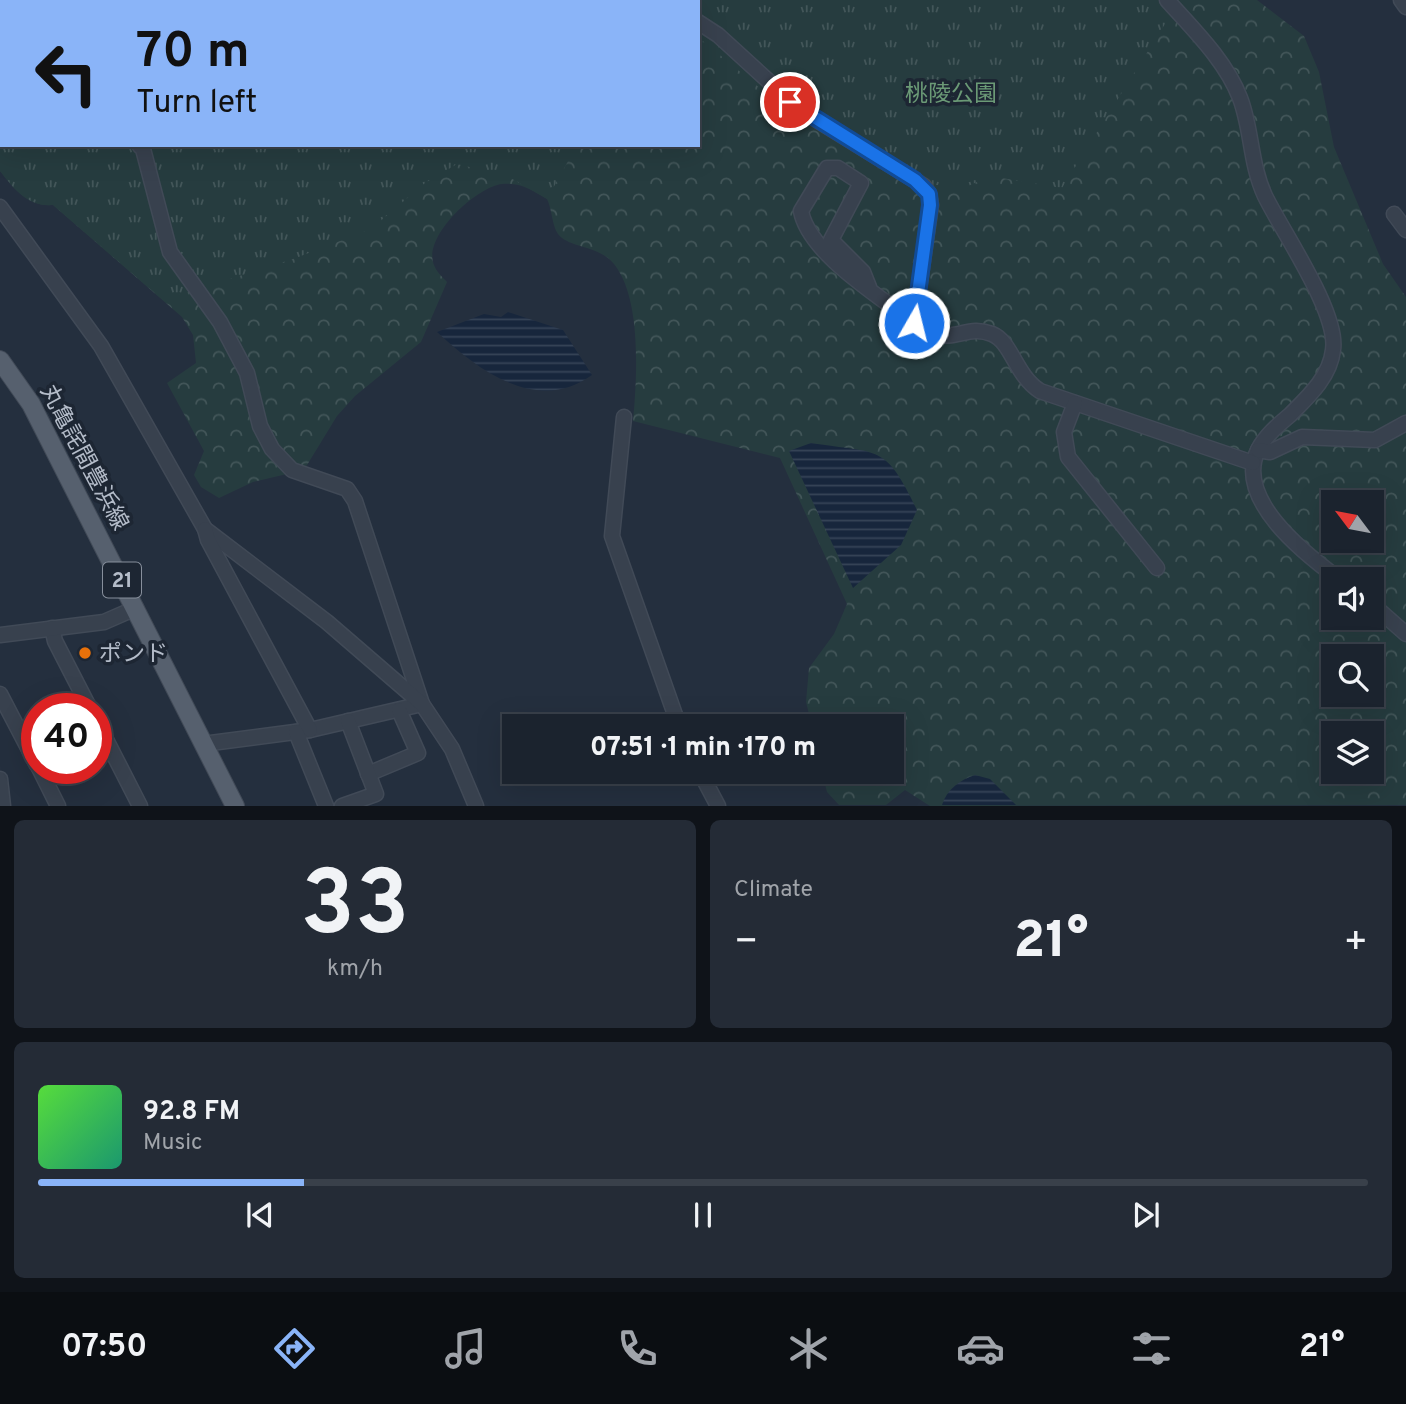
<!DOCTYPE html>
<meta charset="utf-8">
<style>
:root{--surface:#1b232e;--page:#242b36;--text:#f1f3f6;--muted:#a0a4aa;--line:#39404a;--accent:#8ab4f8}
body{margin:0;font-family:Overpass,"Noto Sans JP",sans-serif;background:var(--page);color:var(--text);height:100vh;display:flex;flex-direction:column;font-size:26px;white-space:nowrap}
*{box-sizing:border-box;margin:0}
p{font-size:23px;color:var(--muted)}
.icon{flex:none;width:38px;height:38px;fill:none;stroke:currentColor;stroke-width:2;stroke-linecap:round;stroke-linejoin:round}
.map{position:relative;height:806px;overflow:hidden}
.drawer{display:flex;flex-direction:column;gap:14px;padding:14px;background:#0f1319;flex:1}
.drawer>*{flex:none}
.guide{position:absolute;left:0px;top:0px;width:700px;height:147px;box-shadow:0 7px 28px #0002,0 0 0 2px var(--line);background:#8ab4f8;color:#111;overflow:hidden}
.needle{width:46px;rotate:302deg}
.fabs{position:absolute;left:1321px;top:490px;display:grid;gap:14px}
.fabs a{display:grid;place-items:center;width:63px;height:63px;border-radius:0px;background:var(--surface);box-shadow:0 7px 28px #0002,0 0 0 2px var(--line);font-size:35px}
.speed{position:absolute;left:21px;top:693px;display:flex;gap:14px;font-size:35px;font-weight:700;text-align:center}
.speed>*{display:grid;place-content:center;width:91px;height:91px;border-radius:50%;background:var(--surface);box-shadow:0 7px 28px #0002,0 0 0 2px var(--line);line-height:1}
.speed .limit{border:10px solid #d22;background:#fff;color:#111}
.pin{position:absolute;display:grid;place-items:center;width:60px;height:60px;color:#fff;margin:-30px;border:4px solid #fff;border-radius:50%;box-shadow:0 2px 7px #0007}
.me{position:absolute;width:77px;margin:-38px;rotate:8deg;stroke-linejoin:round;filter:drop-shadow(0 0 5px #0008)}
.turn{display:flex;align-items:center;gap:24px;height:147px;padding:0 21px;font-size:32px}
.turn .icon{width:91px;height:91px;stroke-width:2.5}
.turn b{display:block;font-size:49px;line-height:60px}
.big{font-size:52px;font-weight:800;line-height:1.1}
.drawer .widget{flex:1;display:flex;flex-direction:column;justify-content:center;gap:10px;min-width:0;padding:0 24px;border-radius:10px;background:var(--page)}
.drawer .dial{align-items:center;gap:0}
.dial b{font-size:91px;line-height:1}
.song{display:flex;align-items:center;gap:21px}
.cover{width:84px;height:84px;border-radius:10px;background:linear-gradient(135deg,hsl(110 70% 55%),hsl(160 70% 35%))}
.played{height:7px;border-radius:4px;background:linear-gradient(90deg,var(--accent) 20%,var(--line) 20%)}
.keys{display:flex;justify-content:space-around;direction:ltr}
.heat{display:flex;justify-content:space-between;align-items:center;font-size:38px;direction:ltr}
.drawer .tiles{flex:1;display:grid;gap:14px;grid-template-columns:1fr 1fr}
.widget:last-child{grid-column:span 2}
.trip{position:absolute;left:502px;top:714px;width:402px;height:70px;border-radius:0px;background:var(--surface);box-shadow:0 7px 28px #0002,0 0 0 2px var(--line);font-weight:800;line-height:70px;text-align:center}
.dock{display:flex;height:112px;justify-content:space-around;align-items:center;background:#0b0e12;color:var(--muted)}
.dock .icon{width:49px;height:49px}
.dock .current{color:var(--accent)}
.dock b{font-size:32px;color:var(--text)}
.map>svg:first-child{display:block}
.forest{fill:url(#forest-crowns);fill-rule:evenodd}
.park{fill:url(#park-tufts)}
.water{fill:url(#water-rules)}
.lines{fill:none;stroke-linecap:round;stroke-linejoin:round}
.minor-casing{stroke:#414a57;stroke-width:17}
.major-casing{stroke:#414a57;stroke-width:20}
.minor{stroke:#38414e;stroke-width:14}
.major{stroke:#56606e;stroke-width:18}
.route-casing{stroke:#114b97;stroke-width:18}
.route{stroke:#1a73e8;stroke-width:12}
.food-dot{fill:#e8710a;stroke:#1d2633;stroke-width:2.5}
.labels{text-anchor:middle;stroke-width:7;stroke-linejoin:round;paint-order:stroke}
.shield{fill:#1d2633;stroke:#878f9c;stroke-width:2}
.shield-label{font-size:21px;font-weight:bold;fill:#b4bcc9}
.park-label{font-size:23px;fill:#6b9a76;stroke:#1d2633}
.street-label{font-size:23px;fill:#b4bcc9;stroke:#1d2633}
.poi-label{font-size:23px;fill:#b4bcc9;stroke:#1d2633;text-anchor:start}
</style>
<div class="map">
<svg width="1406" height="806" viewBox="0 0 1406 806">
<defs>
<pattern id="forest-crowns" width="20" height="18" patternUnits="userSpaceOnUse" patternTransform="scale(1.75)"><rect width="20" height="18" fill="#263c3f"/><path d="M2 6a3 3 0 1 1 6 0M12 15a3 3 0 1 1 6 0" fill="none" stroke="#435659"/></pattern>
<pattern id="park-tufts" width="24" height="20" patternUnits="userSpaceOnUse" patternTransform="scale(1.75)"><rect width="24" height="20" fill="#263c3f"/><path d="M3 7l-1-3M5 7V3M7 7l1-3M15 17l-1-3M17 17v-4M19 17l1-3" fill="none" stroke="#435659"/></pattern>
<pattern id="water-rules" width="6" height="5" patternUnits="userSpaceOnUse" patternTransform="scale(1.75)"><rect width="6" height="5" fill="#17263c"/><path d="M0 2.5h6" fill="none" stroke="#364457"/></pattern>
</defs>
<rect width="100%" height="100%" fill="#242f3e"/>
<path class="forest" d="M0 0H1257L1304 36 1319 72 1334 147 1383 264 1406 297V805L930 806 905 790 886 805H839L827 792 822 772H892V726H812L806 702 809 668 834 634 847 604 780 458 633 421C637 378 642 299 614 264 599 245 568 248 558 234 552 226 552 209 547 199 532 190 520 182 502 184 476 187 422 237 434 265 436 271 443 278 447 282L421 342 355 396 337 416 304 470 253 482 219 498 201 487 194 475 204 451 167 383 196 363 193 335 182 317 53 205C28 207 15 190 0 171ZM2 2H698V145H2ZM1334 502H1372V541H1334ZM1334 579H1372V618H1334ZM1334 656H1372V695H1334ZM1334 733H1372V772H1334Z"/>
<path class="park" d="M0 0H1180L1062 188 990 176 966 187 908 183 795 117 698 37V2H2V145H577L547 199 507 176 457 164 425 183 371 229 293 259 163 300 53 205C28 207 15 190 0 171Z"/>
<g class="water">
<path d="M508 312 563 330 592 375C537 415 478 370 437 332L484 314 501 317Z"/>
<path d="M811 443C880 454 885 443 917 510L901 545 853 588 789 451Z"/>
<path d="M975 775 990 779 1016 805H942C947 789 960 780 975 775Z"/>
</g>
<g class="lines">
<defs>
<g id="minor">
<polyline points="632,0 638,2"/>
<path d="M1167 0C1193 29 1226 61 1240 98 1252 129 1250 164 1265 196 1282 231 1339 313 1333 350 1330 377 1308 397 1290 415 1278 425 1265 436 1258 450 1234 499 1305 554 1339 579"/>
<polyline points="1401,0 1406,7"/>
<path d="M698 22 718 35 799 109 924 186 929 194 931 205 914 323C953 351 962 322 992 334 1012 342 1015 375 1040 391L1253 463"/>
<polyline points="139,145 143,149 170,252 220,322 247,373 260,426 272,449 292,470 347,489 355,501 422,704 310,730 203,744"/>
<polyline points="0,207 101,346 205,529 327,622 422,704 452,749 476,806"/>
<polyline points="1394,214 1406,230"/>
<path d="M869 287 863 272 831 240 861 183 838 168H827L801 211C809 254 881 297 914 323"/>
<polyline points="1075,403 1064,432 1068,457 1157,568"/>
<polyline points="624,417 612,536 679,726"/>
<polyline points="1258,450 1270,452 1302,437 1375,440 1406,423"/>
<polyline points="205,529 208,540 310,730"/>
<polyline points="1372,604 1406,634"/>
<polyline points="52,628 55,641 90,709"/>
<polyline points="0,635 104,622 136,608"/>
<polyline points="0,694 37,765"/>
<polyline points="96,720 140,806"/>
<polyline points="296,732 326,806"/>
<polyline points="39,768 58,806"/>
<polyline points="700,772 718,806"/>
<polyline points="368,774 418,753 399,710"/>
<polyline points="0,779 3,806"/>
<polyline points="342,806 376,794 348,721"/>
</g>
<polyline id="major" points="0,360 31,404 235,806"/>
</defs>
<use href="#minor" class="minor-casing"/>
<use href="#major" class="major-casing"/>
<use href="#minor" class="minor"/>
<use href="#major" class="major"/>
</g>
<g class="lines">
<defs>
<polyline id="route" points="790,102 915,180 929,194 930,205 914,323"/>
</defs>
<use href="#route" class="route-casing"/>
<use href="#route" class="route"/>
</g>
<circle class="food-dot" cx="85" cy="653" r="7"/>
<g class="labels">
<rect class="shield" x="103" y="562.5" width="38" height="35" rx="5"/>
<g class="shield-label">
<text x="122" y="587">21</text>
</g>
<g class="park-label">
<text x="951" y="101">桃陵公園</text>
</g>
<g class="street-label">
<text transform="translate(85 457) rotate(62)" y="8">丸亀詫間豊浜線</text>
</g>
<g class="poi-label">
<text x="99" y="661">ポンド</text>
</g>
</g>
</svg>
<div class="fabs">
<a><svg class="needle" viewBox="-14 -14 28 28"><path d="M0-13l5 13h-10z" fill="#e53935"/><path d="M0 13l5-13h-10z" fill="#a0a4aa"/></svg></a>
<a><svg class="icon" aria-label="sound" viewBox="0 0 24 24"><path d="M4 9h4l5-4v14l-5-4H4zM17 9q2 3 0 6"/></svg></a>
<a><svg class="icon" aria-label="search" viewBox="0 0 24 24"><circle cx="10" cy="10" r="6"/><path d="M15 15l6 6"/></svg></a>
<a><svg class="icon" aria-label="layers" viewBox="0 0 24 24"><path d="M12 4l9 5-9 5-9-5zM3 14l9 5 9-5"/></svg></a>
</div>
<div class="speed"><div class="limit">40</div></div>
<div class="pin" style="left:790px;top:102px;background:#d93025"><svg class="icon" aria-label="arrive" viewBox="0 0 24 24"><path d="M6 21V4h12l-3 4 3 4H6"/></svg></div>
<svg class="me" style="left:914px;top:323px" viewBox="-20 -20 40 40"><circle r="17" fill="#1a73e8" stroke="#fff" stroke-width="3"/><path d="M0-11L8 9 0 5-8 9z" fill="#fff"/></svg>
<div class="trip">07:51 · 1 min · 170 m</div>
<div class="guide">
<div class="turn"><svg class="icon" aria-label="left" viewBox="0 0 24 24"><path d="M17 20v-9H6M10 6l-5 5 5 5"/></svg><div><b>70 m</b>Turn left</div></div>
</div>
</div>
<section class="drawer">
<div class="tiles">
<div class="widget dial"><b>33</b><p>km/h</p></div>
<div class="widget"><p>Climate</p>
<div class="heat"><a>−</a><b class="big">21°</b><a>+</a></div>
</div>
<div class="widget">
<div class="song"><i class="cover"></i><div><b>92.8 FM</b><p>Music</p></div></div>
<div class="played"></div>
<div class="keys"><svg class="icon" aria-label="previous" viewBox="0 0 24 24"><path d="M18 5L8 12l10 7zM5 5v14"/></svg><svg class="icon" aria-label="pause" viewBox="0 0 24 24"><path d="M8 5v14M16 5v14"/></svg><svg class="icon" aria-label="next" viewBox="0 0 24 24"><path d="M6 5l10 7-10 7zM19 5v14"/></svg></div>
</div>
</div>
</section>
<nav class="dock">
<b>07:50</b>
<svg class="icon current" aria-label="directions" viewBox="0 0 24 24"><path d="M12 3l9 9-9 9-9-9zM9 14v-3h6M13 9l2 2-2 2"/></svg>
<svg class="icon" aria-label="music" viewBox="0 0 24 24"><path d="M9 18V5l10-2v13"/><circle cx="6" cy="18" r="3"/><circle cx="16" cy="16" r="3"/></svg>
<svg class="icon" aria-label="phone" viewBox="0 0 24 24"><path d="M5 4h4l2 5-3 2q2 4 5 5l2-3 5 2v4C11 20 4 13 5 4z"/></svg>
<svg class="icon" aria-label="climate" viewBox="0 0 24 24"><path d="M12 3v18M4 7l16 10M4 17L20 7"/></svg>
<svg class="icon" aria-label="car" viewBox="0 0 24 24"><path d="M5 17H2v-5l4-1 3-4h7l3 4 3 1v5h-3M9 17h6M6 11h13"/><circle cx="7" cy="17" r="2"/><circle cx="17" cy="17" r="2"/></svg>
<svg class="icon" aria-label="filters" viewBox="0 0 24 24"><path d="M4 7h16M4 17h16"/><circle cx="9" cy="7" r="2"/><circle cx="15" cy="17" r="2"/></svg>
<b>21°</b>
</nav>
